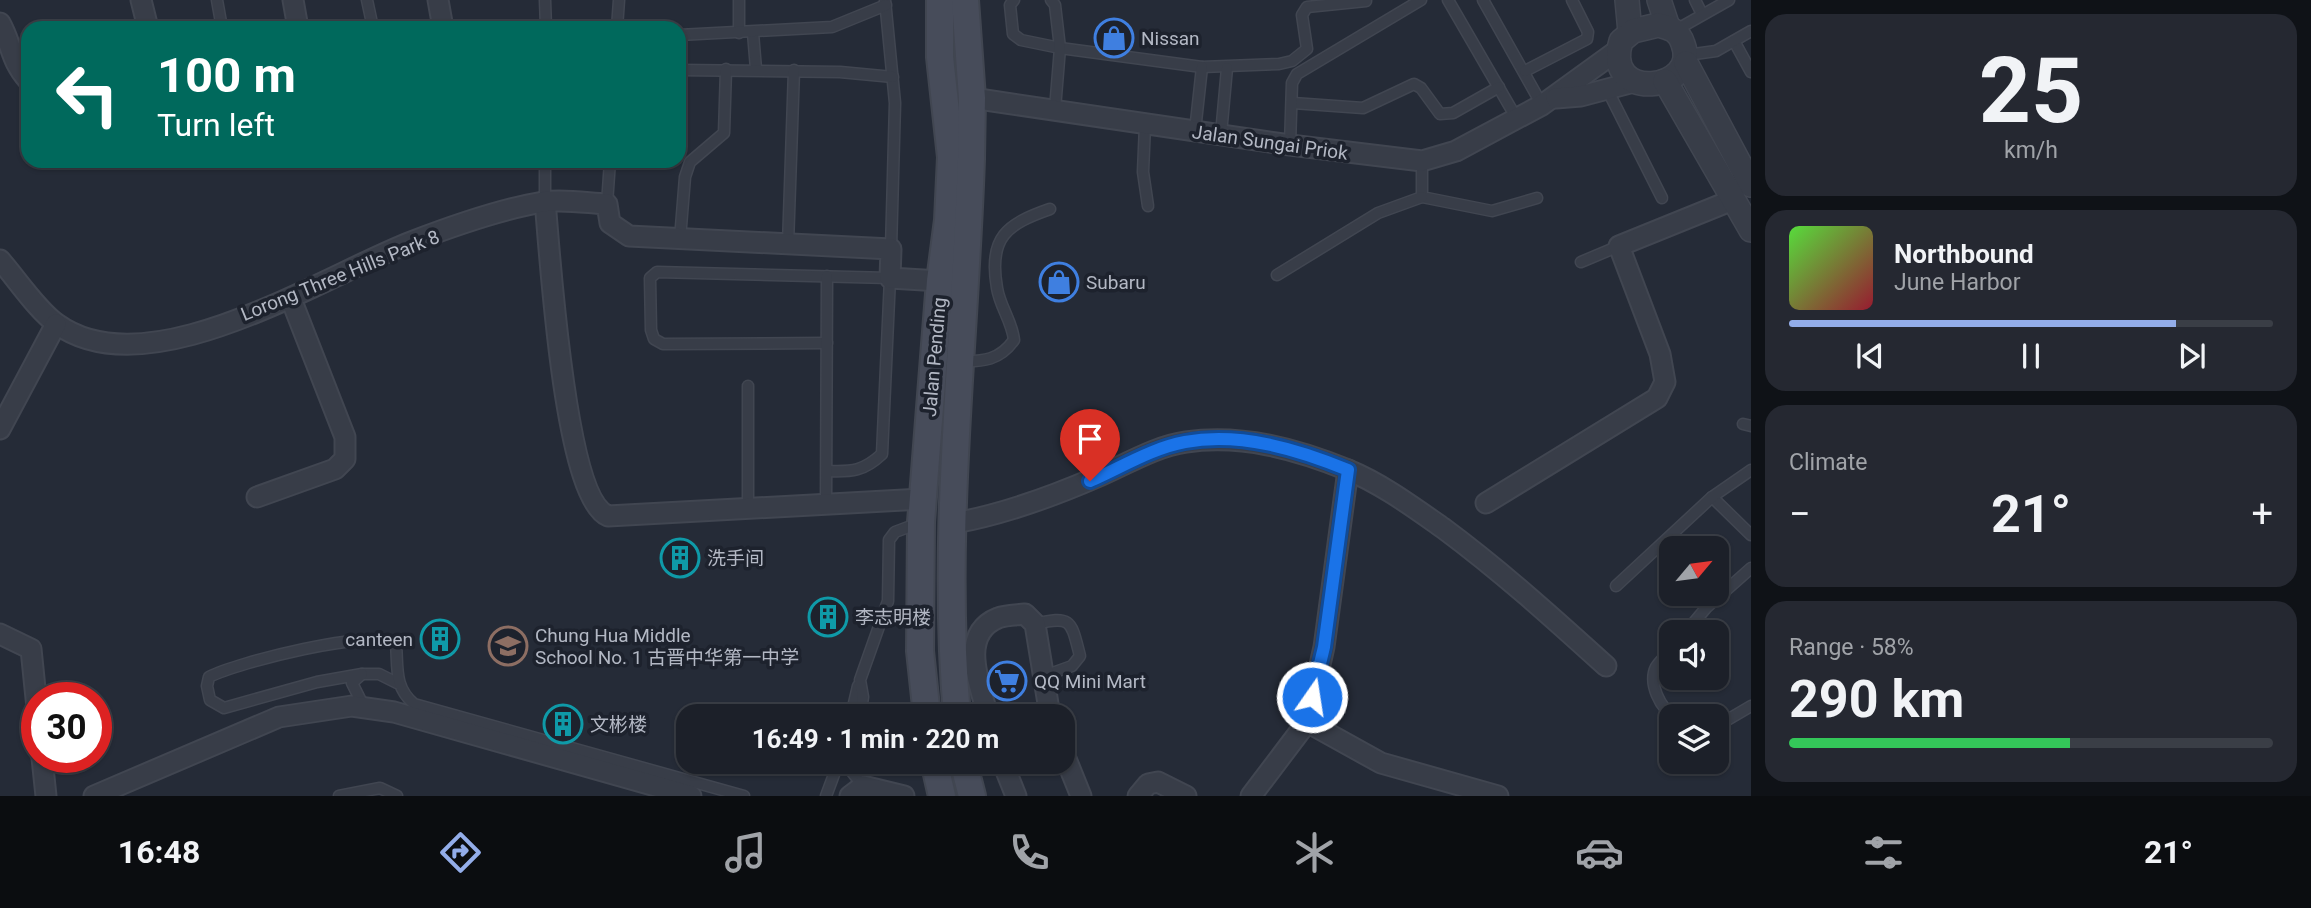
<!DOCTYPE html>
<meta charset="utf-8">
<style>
:root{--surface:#1c2029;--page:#252831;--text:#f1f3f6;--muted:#a0a3a8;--line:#3a3e46;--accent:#93ade9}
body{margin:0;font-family:Roboto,"Noto Sans SC",sans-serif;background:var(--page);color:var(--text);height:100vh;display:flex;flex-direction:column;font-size:26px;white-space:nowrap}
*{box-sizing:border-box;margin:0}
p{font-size:23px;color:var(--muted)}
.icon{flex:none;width:38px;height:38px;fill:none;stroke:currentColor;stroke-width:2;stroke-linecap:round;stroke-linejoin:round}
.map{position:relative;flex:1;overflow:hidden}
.side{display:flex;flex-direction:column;gap:14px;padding:14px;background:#0f1217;width:560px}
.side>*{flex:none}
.top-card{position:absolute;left:21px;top:21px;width:665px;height:147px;border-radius:21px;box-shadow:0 2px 5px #0004,0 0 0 2px var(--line);background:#00695c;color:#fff;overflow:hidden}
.needle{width:46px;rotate:61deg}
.tools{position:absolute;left:1659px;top:536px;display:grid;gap:14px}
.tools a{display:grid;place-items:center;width:70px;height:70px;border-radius:14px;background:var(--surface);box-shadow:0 2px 5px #0004,0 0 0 2px var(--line);font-size:35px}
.speed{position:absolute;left:21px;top:682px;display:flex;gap:14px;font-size:35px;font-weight:700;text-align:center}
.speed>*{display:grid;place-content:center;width:91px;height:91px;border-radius:50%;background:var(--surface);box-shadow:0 2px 5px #0004,0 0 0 2px var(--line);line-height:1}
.speed .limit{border:10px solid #d22;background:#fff;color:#111}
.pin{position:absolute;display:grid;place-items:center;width:60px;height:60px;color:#fff;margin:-72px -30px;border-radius:50% 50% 50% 0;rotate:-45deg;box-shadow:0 0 7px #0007}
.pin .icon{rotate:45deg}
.me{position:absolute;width:77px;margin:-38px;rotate:13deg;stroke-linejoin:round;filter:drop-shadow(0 0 5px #0008)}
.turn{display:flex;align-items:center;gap:24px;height:147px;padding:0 21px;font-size:32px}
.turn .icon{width:91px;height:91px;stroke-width:2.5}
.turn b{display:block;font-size:49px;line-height:60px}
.big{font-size:52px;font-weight:700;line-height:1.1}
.side .widget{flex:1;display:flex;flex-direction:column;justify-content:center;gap:10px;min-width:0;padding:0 24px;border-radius:21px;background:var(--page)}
.side .dial{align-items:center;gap:0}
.dial b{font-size:91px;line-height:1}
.song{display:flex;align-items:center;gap:21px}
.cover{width:84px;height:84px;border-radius:10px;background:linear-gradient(135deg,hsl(110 70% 55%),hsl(350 70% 35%))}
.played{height:7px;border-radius:4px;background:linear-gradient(90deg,var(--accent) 80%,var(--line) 80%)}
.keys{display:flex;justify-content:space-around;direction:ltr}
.heat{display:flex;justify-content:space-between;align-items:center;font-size:38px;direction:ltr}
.charge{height:10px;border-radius:5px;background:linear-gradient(90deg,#34c759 58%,var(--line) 0)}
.trip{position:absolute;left:676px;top:704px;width:399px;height:70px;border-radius:21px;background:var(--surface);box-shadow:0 2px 5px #0004,0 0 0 2px var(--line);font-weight:700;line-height:70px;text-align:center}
.menu{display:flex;height:112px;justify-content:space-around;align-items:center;background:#0b0d10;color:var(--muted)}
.menu .icon{width:49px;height:49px}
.menu .active{color:var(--accent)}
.menu b{font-size:32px;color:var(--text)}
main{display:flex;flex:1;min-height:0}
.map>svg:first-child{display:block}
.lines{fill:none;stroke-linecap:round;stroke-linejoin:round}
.service-casing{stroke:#414651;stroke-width:13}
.minor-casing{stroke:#414651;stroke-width:23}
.tertiary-casing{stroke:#414651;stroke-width:26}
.secondary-casing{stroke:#414651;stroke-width:30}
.service{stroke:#383d48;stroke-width:10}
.minor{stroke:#383d48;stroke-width:19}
.tertiary{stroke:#383d48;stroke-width:23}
.secondary{stroke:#474c5a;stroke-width:26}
.route-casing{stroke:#114b97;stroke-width:18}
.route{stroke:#1a73e8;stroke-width:12}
.labels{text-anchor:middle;stroke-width:7;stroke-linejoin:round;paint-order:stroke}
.poi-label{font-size:19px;fill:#b3b8c4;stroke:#1d222d;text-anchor:start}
.street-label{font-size:19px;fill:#b3b8c4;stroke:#1d222d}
</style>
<main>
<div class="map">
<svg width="1751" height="796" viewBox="0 0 1751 796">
<rect width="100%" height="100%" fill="#252b37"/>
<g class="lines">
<defs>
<g id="service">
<polyline points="217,0 222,28"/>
<polyline points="367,0 373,28"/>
<polyline points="545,0 546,28"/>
<polyline points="739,0 739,33"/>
<polyline points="885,0 895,103 891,249"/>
<polyline points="1014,0 1010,5 1013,34 1021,40 1060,48 1202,67 1279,64 1292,61 1307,49 1302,15 1307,7 1366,1"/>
<polyline points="1051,0 1055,5 1060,48 1055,109"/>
<polyline points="1448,0 1517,119"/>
<polyline points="1483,0 1542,105"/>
<polyline points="1695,0 1702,14"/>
<polyline points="617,28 619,0"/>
<polyline points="1676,30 1729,0"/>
<polyline points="753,33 756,69"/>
<polyline points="679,35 832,27 886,5"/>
<polyline points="1734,41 1751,72"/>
<polyline points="1687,55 1716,51 1751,31"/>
<polyline points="679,70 840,72 893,77"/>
<polyline points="1525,71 1587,39 1588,32 1572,0"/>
<polyline points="1608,91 1662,198"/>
<polyline points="1293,103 1363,108 1414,84 1421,88 1440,114 1453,113 1499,87"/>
<polyline points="1145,125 1143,172 1148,206"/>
<polyline points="1195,131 1202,67"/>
<polyline points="1221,134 1227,68"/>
<polyline points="1290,145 1292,83 1297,74 1421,0"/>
<polyline points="1422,161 1422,197 1492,211 1537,198"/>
<polyline points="545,201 545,161"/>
<polyline points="607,204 610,161"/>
<polyline points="680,239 685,177 690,162 724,133 726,69"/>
<polyline points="788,244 794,70"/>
<polyline points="1581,262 1619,246"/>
<polyline points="1277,275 1378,213 1422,197"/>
<path d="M827 343 663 344 654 339 651 330 650 278 657 272 890 278 882 454C864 471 852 472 828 471"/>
<path d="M960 361C983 362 1000 360 1014 340 1012 321 1000 307 997 288 988 237 1007 224 1050 209"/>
<polyline points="1743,424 1751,426"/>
<polyline points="1712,497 1751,535"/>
<polyline points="826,506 827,276"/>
<polyline points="748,509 748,386"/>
<polyline points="1616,586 1712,497 1751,470"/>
<path d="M1035 624C1072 615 1071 621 1080 656L1072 666 1044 676"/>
<polyline points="1686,632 1706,608 1751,568"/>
<path d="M1671 649C1667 655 1660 661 1656 667 1648 683 1660 709 1675 716"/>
<polyline points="362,674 379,674 397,683"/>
<path d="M363 705 352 683 362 674 317 682 224 708 210 700 207 686 209 677C238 662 370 629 396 643 398 668 394 687 414 704L744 796"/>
<polyline points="851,716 858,686"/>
<polyline points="860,716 863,697 860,680 888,601 889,540 895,532 919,523"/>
<polyline points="1717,726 1751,706"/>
<polyline points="854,761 852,772 863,786"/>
<polyline points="339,796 380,788 397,796"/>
<polyline points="826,796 839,761"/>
</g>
<g id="minor">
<polyline points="141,0 148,28"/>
<polyline points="293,0 298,28"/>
<polyline points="438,0 443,28"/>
<path d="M0 23C12 44 10 60 28 80"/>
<polyline points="972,98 1290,145 1422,161 1456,151 1542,105 1618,50"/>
<polyline points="1556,98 1581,96 1634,82"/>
<path d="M545 201C550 254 564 497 608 516L922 499"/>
<path d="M0 260C16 278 37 310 57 324 148 390 321 277 411 242 450 227 501 209 543 202 563 199 587 203 607 204L610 223 629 236 891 249 890 278 940 281"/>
<polyline points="0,429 56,324"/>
<polyline points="257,497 335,469 345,459 345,437 291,299"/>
<polyline points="1486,503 1657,398 1665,382 1660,354 1619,246 1735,199"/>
<path d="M955 523C1004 514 1051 497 1097 477 1125 465 1156 446 1186 442 1242 434 1296 449 1348 470"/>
<polyline points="0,634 31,649 37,708"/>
<path d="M988 716C980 685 958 634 998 618 1005 615 1017 615 1025 614L1035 624 1050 716"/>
<polyline points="1307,722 1381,763 1498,796"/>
<polyline points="1062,749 1081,796"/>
<polyline points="42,758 46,796"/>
<polyline points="1002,761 1016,796"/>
<polyline points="94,796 279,717 352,706 394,712 691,796"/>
<polyline points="850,796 863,786 904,796"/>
<polyline points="1138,796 1148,784 1158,782 1186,796"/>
<path d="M1251 796 1307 722 1324 647 1348 470C1382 484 1413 507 1443 528 1501 571 1553 618 1606 666"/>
</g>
<g id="tertiary">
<polyline points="1627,0 1630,32"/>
<polyline points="1659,0 1668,27"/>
<path d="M1658 25C1671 28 1679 31 1683 44 1701 91 1602 104 1621 41L1633 31Z"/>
<polyline points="1686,63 1751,185"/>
<polyline points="1665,81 1751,230"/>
</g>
<g id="secondary">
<polyline points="927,716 920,651 921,522 940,281 948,220 951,157 940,57 940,0"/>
<path d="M957 716C941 531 965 344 971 159L972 98 965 0"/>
<polyline points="934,761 942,796"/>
<polyline points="963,761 972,796"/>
</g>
</defs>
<use href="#service" class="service-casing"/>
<use href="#minor" class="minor-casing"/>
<use href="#tertiary" class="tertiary-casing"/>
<use href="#secondary" class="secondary-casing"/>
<use href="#service" class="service"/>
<use href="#minor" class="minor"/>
<use href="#tertiary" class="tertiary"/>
<use href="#secondary" class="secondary"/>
</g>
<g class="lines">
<defs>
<path id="route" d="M1090 481C1120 468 1152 448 1185 442 1240 432 1297 449 1348 470L1324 647 1312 697"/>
</defs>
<use href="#route" class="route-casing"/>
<use href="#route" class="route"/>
</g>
<defs>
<symbol id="shop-ring" viewBox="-11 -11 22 22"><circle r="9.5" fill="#1d222d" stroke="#3f7fe0" stroke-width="1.5"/><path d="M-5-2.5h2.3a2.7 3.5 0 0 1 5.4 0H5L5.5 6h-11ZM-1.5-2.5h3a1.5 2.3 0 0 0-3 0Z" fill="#3f7fe0"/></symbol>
<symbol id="building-ring" viewBox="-11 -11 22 22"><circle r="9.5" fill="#1d222d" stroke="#0f9aa8" stroke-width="1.5"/><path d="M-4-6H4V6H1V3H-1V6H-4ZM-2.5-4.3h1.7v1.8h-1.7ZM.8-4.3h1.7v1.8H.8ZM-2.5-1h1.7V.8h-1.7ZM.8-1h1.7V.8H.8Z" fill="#0f9aa8"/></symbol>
<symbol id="school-ring" viewBox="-11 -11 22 22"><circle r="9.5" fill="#1d222d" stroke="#8d6e63" stroke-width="1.5"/><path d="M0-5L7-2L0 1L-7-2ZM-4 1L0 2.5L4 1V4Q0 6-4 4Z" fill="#8d6e63"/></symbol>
<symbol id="supermarket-ring" viewBox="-11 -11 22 22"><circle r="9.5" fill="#1d222d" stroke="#3f7fe0" stroke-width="1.5"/><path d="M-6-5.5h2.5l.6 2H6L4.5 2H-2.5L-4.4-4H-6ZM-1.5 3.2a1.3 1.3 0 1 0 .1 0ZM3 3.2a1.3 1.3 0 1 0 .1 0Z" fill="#3f7fe0"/></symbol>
</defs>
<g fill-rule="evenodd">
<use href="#shop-ring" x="1092" y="16" width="44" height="44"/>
<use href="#shop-ring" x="1037" y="260" width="44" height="44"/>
<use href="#building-ring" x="658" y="536" width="44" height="44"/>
<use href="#building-ring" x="806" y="595" width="44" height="44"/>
<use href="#building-ring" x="418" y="617" width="44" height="44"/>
<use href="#school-ring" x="486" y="624" width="44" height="44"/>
<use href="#supermarket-ring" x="985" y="659" width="44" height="44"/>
<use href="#building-ring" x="541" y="702" width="44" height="44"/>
</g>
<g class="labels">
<g class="poi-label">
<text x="1141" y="45">Nissan</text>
<text x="1086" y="289">Subaru</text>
<text x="707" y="565">洗手间</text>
<text x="855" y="624">李志明楼</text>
<text x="535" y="642">Chung Hua Middle<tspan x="535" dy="22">School No. 1 古晋中华第一中学</tspan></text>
<text x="413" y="646" text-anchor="end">canteen</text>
<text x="1034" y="688">QQ Mini Mart</text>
<text x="590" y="731">文彬楼</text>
</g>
<g class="street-label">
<text transform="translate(1270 142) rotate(8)" y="7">Jalan Sungai Priok</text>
<text transform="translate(340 275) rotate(-22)" y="7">Lorong Three Hills Park 8</text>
<text transform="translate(934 357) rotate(-85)" y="7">Jalan Pending</text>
</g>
</g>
</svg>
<div class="tools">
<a><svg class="needle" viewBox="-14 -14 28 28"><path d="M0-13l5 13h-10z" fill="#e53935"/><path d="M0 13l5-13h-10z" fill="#a0a3a8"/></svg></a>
<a><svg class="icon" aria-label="sound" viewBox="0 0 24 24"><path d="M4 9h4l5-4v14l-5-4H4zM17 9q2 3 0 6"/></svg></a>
<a><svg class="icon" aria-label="layers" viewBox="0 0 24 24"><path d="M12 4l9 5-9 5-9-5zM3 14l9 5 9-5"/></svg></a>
</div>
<div class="speed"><div class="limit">30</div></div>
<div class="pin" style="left:1090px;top:481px;background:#d93025"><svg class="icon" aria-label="arrive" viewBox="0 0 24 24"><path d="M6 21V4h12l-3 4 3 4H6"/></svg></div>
<svg class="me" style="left:1312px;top:697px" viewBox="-20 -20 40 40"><circle r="17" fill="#1a73e8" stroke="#fff" stroke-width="3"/><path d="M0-11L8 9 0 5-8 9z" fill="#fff"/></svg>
<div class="trip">16:49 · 1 min · 220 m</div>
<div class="top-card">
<div class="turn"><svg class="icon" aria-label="left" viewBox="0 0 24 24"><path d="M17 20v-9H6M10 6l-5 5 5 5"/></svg><div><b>100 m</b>Turn left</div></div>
</div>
</div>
<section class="side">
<div class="widget dial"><b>25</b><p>km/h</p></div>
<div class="widget">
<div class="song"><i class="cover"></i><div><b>Northbound</b><p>June Harbor</p></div></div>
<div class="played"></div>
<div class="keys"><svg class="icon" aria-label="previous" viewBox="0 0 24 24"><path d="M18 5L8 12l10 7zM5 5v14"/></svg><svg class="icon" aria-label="pause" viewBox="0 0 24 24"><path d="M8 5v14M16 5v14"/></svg><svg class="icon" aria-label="next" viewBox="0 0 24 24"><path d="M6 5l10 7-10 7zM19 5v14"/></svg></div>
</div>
<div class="widget"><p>Climate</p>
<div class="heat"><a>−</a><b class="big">21°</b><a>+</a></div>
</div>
<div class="widget"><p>Range · 58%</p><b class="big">290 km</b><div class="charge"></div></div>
</section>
</main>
<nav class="menu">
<b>16:48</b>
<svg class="icon active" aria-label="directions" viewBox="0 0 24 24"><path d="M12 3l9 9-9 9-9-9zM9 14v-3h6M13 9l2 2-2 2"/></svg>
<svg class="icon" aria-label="music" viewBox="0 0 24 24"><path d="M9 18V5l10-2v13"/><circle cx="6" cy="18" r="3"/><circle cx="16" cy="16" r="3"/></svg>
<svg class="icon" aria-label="phone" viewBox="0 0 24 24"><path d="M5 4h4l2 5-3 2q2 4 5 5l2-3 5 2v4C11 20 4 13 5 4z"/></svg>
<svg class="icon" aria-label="climate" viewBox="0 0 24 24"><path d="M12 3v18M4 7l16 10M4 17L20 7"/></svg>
<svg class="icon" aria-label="car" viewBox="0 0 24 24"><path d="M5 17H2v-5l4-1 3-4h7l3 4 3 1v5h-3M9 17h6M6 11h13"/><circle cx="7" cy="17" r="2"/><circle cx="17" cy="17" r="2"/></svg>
<svg class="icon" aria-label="filters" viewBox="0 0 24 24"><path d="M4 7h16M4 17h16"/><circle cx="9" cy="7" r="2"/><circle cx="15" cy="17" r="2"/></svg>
<b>21°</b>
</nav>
